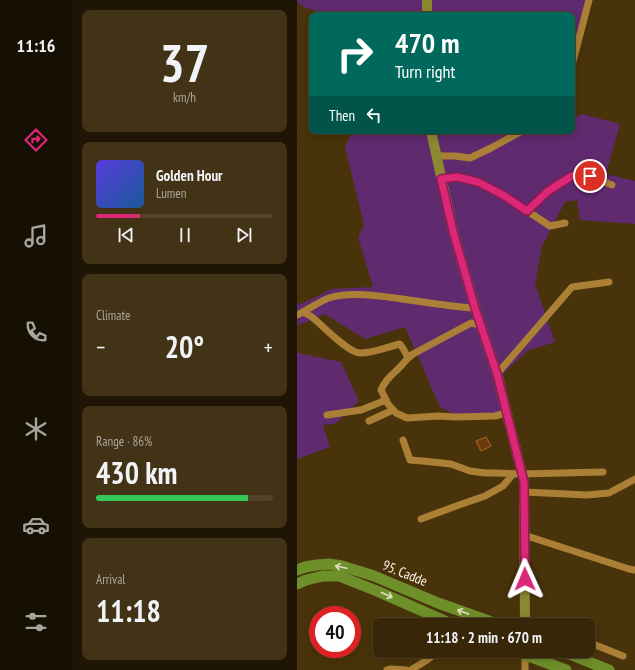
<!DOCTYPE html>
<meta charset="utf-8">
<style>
:root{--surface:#372608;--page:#423216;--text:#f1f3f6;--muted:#aaa59c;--line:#514329;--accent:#db2777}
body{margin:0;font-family:"PT Sans Narrow",sans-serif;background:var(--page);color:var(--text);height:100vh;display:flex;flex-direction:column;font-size:15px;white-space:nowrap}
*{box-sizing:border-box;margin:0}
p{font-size:13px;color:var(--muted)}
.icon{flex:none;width:22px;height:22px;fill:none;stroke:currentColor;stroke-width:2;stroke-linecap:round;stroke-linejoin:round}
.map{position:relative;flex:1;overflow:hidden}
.panel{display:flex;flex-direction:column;gap:10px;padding:10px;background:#1e1504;width:225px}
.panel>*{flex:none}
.guide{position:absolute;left:12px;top:12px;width:266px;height:122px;border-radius:8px;box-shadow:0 2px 10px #0003,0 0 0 1px var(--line);background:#00695c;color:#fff;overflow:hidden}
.speed{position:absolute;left:12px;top:606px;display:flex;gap:8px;font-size:20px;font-weight:700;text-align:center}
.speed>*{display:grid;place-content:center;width:52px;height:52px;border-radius:50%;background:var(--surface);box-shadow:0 2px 10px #0003,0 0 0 1px var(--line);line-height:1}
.speed .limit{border:6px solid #d22;background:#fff;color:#111}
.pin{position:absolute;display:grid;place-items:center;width:34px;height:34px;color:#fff;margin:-17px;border:2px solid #fff;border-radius:50%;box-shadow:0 1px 4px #0007}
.me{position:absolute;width:44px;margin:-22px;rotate:359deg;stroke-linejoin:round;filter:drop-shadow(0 0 3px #0008)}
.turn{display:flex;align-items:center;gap:14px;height:84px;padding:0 20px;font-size:18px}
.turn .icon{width:52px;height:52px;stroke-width:2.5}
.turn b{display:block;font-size:28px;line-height:34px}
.then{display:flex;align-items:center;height:38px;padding:0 20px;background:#0003;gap:8px;font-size:15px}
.big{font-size:30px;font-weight:800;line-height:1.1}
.panel .tile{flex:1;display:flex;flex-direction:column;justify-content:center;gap:6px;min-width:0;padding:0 14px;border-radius:8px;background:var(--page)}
.panel .dial{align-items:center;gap:0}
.dial b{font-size:52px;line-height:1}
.song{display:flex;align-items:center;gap:12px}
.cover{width:48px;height:48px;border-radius:6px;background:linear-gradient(135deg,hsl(250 70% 55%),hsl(210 70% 35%))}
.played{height:4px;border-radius:2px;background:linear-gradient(90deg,var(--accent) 25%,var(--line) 25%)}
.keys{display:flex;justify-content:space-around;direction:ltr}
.heat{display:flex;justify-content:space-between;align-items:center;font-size:22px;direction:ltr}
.charge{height:6px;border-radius:3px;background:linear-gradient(90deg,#34c759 86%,var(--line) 0)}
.trip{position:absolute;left:76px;top:618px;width:222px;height:40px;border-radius:8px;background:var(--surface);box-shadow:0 2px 10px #0003,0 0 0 1px var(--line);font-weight:800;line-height:40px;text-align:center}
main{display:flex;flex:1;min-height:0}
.tabs{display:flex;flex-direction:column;width:72px;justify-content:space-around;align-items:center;background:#160f03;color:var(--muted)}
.tabs .icon{width:28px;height:28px}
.tabs .on{color:var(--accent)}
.tabs b{font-size:18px;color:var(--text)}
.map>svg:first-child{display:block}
.green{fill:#602a6f}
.building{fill:#6c3a08;stroke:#a96a36}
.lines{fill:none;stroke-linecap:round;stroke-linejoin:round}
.street{stroke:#ab8036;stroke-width:7}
.secondary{stroke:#8c8830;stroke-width:10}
.primary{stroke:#6e902a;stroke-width:11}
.oneway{stroke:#e0e0c0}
.route-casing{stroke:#8e194d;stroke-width:10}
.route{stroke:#db2777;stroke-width:7}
.labels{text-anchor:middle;stroke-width:4;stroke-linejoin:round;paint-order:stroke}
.street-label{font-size:14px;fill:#fdf4e6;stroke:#49330a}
</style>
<main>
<nav class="tabs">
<b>11:16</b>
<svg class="icon on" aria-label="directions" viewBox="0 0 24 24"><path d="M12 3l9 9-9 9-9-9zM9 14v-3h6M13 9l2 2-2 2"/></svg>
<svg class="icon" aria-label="music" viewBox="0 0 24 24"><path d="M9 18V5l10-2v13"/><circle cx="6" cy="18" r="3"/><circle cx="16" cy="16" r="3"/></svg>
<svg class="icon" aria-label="phone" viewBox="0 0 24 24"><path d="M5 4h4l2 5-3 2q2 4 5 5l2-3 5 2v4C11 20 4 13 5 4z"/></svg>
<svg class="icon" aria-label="climate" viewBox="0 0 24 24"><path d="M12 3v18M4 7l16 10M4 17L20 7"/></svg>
<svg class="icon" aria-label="car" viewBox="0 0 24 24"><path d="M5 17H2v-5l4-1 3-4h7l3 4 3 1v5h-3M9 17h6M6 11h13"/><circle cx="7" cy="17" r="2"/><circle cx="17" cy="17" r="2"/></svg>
<svg class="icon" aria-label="filters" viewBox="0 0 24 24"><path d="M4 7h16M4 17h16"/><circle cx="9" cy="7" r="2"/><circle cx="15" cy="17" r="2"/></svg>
</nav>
<section class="panel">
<div class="tile dial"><b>37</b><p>km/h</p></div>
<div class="tile">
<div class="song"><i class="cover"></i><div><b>Golden Hour</b><p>Lumen</p></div></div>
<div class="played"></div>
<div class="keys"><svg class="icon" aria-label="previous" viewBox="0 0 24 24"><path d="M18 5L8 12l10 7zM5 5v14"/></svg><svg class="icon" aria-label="pause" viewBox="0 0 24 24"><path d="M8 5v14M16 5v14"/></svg><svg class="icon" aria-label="next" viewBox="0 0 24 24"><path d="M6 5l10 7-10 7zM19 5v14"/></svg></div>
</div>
<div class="tile"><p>Climate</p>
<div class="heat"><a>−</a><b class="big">20°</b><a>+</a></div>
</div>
<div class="tile"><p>Range · 86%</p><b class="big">430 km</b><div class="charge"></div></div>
<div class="tile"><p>Arrival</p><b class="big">11:18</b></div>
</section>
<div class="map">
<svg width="338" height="670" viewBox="0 0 338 670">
<rect width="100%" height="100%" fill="#49330a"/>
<g class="green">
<polygon points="0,0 294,0 275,74 275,15 25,15 25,13 7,7 0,2"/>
<polygon points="286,114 323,124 309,174 338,181 338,224 283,220 280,200 268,202 245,246 238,284 258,342 230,351 206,374 214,409 196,413 156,414 143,407 108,327 68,339 28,314 0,326 0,304 6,303 35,289 76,287 61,237 67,225 48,147 56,131 275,131 275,118"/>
<polygon points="0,350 1,353 44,362 62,401 38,424 26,425 33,447 0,459"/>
</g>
<polygon class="building" points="189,437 194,446 184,451 179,441"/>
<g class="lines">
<g class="street">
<polyline points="275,65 292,0"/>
<polyline points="139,156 158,156 173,158 194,148 225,131"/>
<polyline points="144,179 160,177 181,182 206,195 253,226 268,223"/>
<polyline points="230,211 250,192 275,176 293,176 315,185"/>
<path d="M7 312C9 314 12 315 15 317 24 324 52 354 64 353 77 353 90 347 103 344L107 350 111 358"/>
<path d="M0 315C11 310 21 302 32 298 57 290 95 298 120 301 139 304 158 307 178 308"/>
<path d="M183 325 174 323 116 354C110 358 107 363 102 368 94 376 89 379 84 390L91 404 99 413 110 418 141 416 159 417 198 416 209 413"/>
<polyline points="200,374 275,287 312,282"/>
<polyline points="30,415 64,410 89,400"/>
<polyline points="72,421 96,410"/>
<polyline points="106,440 113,460 126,461 154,464 173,471 188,473 199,473 225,474 306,472"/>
<polyline points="227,492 290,495 312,493 338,479"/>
<polyline points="124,519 162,505 188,496 206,486 216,474"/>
<polyline points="227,535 332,569 338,570"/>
<polyline points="228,622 241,625"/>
<polyline points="291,642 326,656"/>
<polyline points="228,655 228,670"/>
<polyline points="90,670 94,669 109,670"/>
<polyline points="114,670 130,660 142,651"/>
</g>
<g class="secondary">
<polyline points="130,15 130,0"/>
<polyline points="134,131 156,231 178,308 200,374 227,482 228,625"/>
</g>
<g class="primary">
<polyline points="0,570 8,567 20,565 32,564 45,566 77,576 141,603 203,625"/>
<polyline points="0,584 9,580 26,576 42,576 80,591 157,625"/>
<polyline points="218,651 269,670"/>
<polyline points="265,651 312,670"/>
</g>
</g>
<defs><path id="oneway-shaft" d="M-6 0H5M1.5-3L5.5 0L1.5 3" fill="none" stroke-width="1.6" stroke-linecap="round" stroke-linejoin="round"/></defs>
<g class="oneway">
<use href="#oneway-shaft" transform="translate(44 567) rotate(-168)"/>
<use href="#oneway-shaft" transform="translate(90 595) rotate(24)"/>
<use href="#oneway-shaft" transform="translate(166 612) rotate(-160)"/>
</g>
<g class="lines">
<defs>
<polyline id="route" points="228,579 227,482 200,374 178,308 156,231 144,179 160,177 181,182 206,195 230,211 250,192 262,184 275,176 293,176"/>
</defs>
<use href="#route" class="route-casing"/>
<use href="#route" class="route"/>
</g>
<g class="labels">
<g class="street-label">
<text transform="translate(108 573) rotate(22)" y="5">95. Cadde</text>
</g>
</g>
</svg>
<div class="speed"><div class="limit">40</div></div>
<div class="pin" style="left:293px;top:176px;background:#d93025"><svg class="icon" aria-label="arrive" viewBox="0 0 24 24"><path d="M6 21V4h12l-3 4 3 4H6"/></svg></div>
<svg class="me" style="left:228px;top:579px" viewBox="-20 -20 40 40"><path d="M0-17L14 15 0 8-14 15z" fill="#db2777" stroke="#fff" stroke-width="4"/></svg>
<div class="trip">11:18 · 2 min · 670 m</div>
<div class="guide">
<div class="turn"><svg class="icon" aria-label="right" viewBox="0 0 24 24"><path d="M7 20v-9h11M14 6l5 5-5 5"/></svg><div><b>470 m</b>Turn right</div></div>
<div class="then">Then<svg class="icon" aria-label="left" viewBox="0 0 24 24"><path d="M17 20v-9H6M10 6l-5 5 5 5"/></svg></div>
</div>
</div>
</main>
